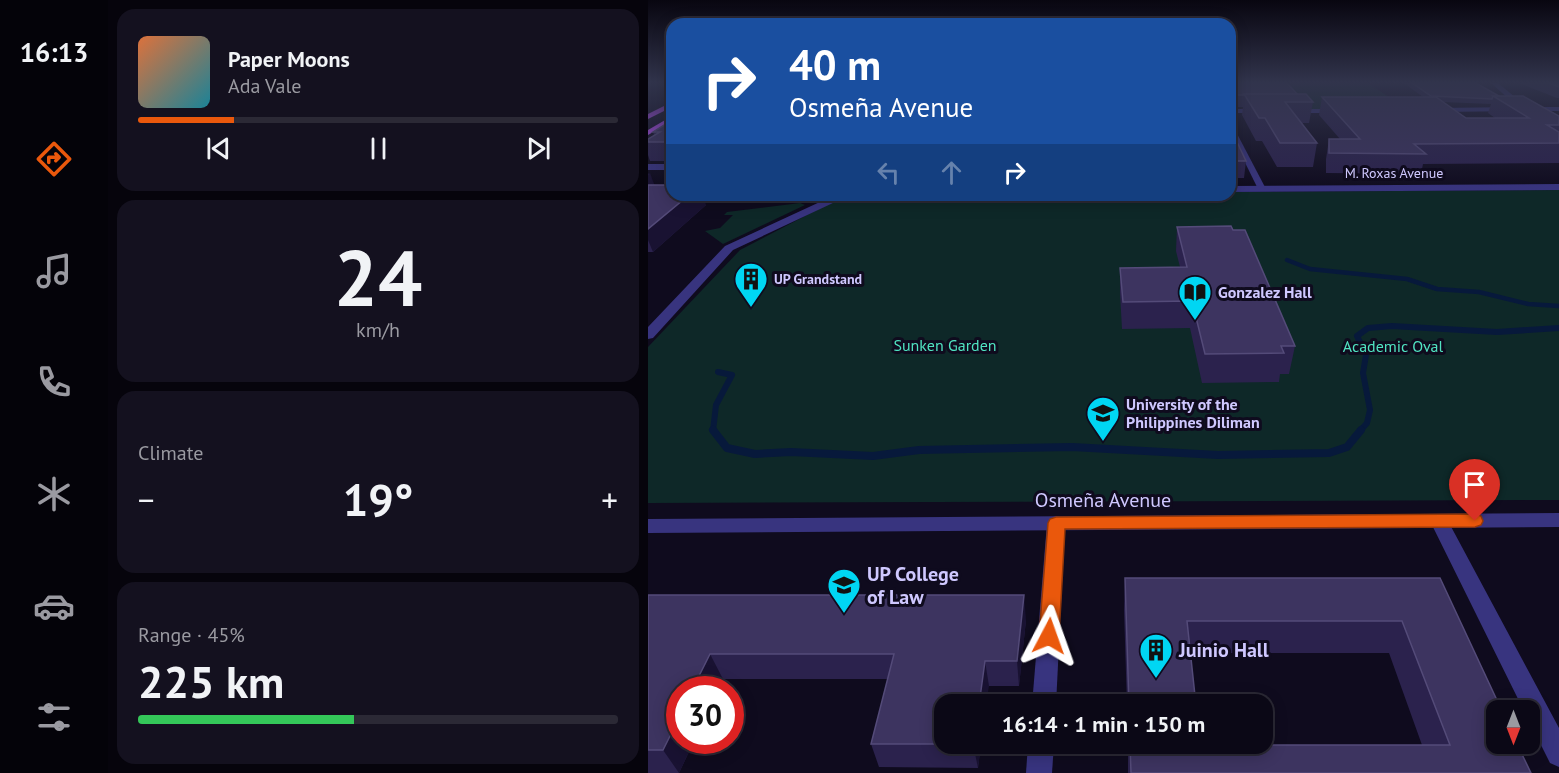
<!DOCTYPE html>
<meta charset="utf-8">
<style>
:root{--surface:#0b0816;--page:#14111f;--text:#f1f3f6;--muted:#9a9aa1;--line:#2b2935;--accent:#ea580c}
body{margin:0;font-family:"PT Sans",sans-serif;background:var(--page);color:var(--text);height:100vh;display:flex;flex-direction:column;font-size:22px;white-space:nowrap}
*{box-sizing:border-box;margin:0}
p{font-size:20px;color:var(--muted)}
.icon{flex:none;width:33px;height:33px;fill:none;stroke:currentColor;stroke-width:2;stroke-linecap:round;stroke-linejoin:round}
.map{position:relative;flex:1;overflow:hidden}
.drawer{display:flex;flex-direction:column;gap:9px;padding:9px;background:#06040c;width:540px}
.drawer>*{flex:none}
.guide{position:absolute;left:18px;top:18px;width:570px;height:183px;border-radius:18px;box-shadow:0 3px 15px #0003,0 0 0 2px var(--line);background:#1a4fa0;color:#fff;overflow:hidden}
.needle{width:39px;rotate:180deg}
.fabs{position:absolute;left:838px;top:700px;display:grid;gap:12px}
.fabs a{display:grid;place-items:center;width:54px;height:54px;border-radius:12px;background:var(--surface);box-shadow:0 3px 15px #0003,0 0 0 2px var(--line);font-size:30px}
.speed{position:absolute;left:18px;top:676px;display:flex;gap:12px;font-size:30px;font-weight:700;text-align:center}
.speed>*{display:grid;place-content:center;width:78px;height:78px;border-radius:50%;background:var(--surface);box-shadow:0 3px 15px #0003,0 0 0 2px var(--line);line-height:1}
.speed .limit{border:9px solid #d22;background:#fff;color:#111}
.pin{position:absolute;display:grid;place-items:center;width:51px;height:51px;color:#fff;margin:-62px -26px;border-radius:50% 50% 50% 0;rotate:-45deg;box-shadow:0 0 6px #0007}
.pin .icon{rotate:45deg}
.me{position:absolute;width:66px;margin:-33px;rotate:4deg;stroke-linejoin:round;filter:drop-shadow(0 0 4px #0008)}
.turn{display:flex;align-items:center;gap:21px;height:126px;padding:0 24px;font-size:27px}
.turn .icon{width:78px;height:78px;stroke-width:2.5}
.turn b{display:block;font-size:42px;line-height:51px}
.lanes{display:flex;align-items:center;height:57px;padding:0 24px;background:#0003;justify-content:center;gap:30px;direction:ltr}
.lanes .off{opacity:.35}
.big{font-size:45px;font-weight:700;line-height:1.1}
.drawer .widget{flex:1;display:flex;flex-direction:column;justify-content:center;gap:9px;min-width:0;padding:0 21px;border-radius:18px;background:var(--page)}
.drawer .dial{align-items:center;gap:0}
.dial b{font-size:78px;line-height:1}
.song{display:flex;align-items:center;gap:18px}
.cover{width:72px;height:72px;border-radius:9px;background:linear-gradient(135deg,hsl(20 70% 55%),hsl(190 70% 35%))}
.played{height:6px;border-radius:3px;background:linear-gradient(90deg,var(--accent) 20%,var(--line) 20%)}
.keys{display:flex;justify-content:space-around;direction:ltr}
.heat{display:flex;justify-content:space-between;align-items:center;font-size:33px;direction:ltr}
.charge{height:9px;border-radius:4px;background:linear-gradient(90deg,#34c759 45%,var(--line) 0)}
.trip{position:absolute;left:286px;top:694px;width:339px;height:60px;border-radius:18px;background:var(--surface);box-shadow:0 3px 15px #0003,0 0 0 2px var(--line);font-weight:700;line-height:60px;text-align:center}
main{display:flex;flex:1;min-height:0}
.tab-bar{display:flex;flex-direction:column;width:108px;justify-content:space-around;align-items:center;background:#040309;color:var(--muted)}
.tab-bar .icon{width:42px;height:42px}
.tab-bar .current{color:var(--accent)}
.tab-bar b{font-size:27px;color:var(--text)}
.map>svg:first-child{display:block}
.green{fill:#0e2828}
.lines{fill:none;stroke-linecap:round;stroke-linejoin:round}
.stream-far2{stroke:#07193b;stroke-width:4.5}
.stream-far1{stroke:#07193b;stroke-width:6}
.stream{stroke:#07193b;stroke-width:8}
.pedestrian{fill:#38347f;fill-rule:evenodd}
.minor{fill:#38347f;fill-rule:evenodd}
.tertiary{fill:#38347f;fill-rule:evenodd}
.primary{fill:#c04fff;fill-rule:evenodd}
.wall{fill:#2b224d;fill-rule:evenodd}
.shaded-wall{fill:#191232}
.building{fill:#3d3460;stroke:#544b79;stroke-width:1.5}
.route{fill:#ea580c;stroke:#983908;stroke-width:1.5}
.labels{text-anchor:middle;stroke-width:6;stroke-linejoin:round;paint-order:stroke}
.far-street-label{font-size:14px;fill:#cfc8ff;stroke:#0f0b1e}
.far-poi-label{font-size:14px;font-weight:bold;fill:#cfc8ff;stroke:#0f0b1e;text-anchor:start}
.poi-label{font-size:16px;font-weight:bold;fill:#cfc8ff;stroke:#0f0b1e;text-anchor:start}
.park-label{font-size:16px;fill:#50e3c1;stroke:#0f0b1e}
.near-street-label{font-size:20px;fill:#cfc8ff;stroke:#0f0b1e}
.near-poi-label{font-size:20px;font-weight:bold;fill:#cfc8ff;stroke:#0f0b1e;text-anchor:start}
</style>
<main>
<nav class="tab-bar">
<b>16:13</b>
<svg class="icon current" aria-label="directions" viewBox="0 0 24 24"><path d="M12 3l9 9-9 9-9-9zM9 14v-3h6M13 9l2 2-2 2"/></svg>
<svg class="icon" aria-label="music" viewBox="0 0 24 24"><path d="M9 18V5l10-2v13"/><circle cx="6" cy="18" r="3"/><circle cx="16" cy="16" r="3"/></svg>
<svg class="icon" aria-label="phone" viewBox="0 0 24 24"><path d="M5 4h4l2 5-3 2q2 4 5 5l2-3 5 2v4C11 20 4 13 5 4z"/></svg>
<svg class="icon" aria-label="climate" viewBox="0 0 24 24"><path d="M12 3v18M4 7l16 10M4 17L20 7"/></svg>
<svg class="icon" aria-label="car" viewBox="0 0 24 24"><path d="M5 17H2v-5l4-1 3-4h7l3 4 3 1v5h-3M9 17h6M6 11h13"/><circle cx="7" cy="17" r="2"/><circle cx="17" cy="17" r="2"/></svg>
<svg class="icon" aria-label="filters" viewBox="0 0 24 24"><path d="M4 7h16M4 17h16"/><circle cx="9" cy="7" r="2"/><circle cx="15" cy="17" r="2"/></svg>
</nav>
<section class="drawer">
<div class="widget">
<div class="song"><i class="cover"></i><div><b>Paper Moons</b><p>Ada Vale</p></div></div>
<div class="played"></div>
<div class="keys"><svg class="icon" aria-label="previous" viewBox="0 0 24 24"><path d="M18 5L8 12l10 7zM5 5v14"/></svg><svg class="icon" aria-label="pause" viewBox="0 0 24 24"><path d="M8 5v14M16 5v14"/></svg><svg class="icon" aria-label="next" viewBox="0 0 24 24"><path d="M6 5l10 7-10 7zM19 5v14"/></svg></div>
</div>
<div class="widget dial"><b>24</b><p>km/h</p></div>
<div class="widget"><p>Climate</p>
<div class="heat"><a>−</a><b class="big">19°</b><a>+</a></div>
</div>
<div class="widget"><p>Range · 45%</p><b class="big">225 km</b><div class="charge"></div></div>
</section>
<div class="map">
<svg width="911" height="773" viewBox="0 0 911 773">
<rect width="100%" height="100%" fill="#0f0b1e"/>
<g class="green">
<polygon points="625,83 720,83 757,108 652,110"/>
<polygon points="911,190 911,500 0,503 0,347 92,250 180,204 219,195 582,195 582,192"/>
<polygon points="152,203 157,205 75,244 57,231 72,228 85,215 76,215 79,212"/>
</g>
<g class="lines">
<polyline class="stream-far2" points="639,260 662,269 759,279 789,289 831,292 880,304 911,306"/>
<g class="stream-far1">
<polyline points="65,431 68,405 84,375 70,372"/>
<polyline points="712,431 719,423 722,410 715,373 718,355 709,336 720,328 744,326 849,332 911,328"/>
</g>
<polyline class="stream" points="65,430 79,448 107,454 143,452 225,456 271,450 424,447 570,455 681,453 699,447 713,430"/>
<polygon class="pedestrian" points="582,124 585,126 618,189 617,191 610,189 582,132"/>
<g class="minor">
<polygon points="843,83 850,83 879,107 911,107 911,111 886,111 911,126 911,131 875,111 788,112 784,110 788,108 870,107"/>
<polygon points="582,109 614,109 618,111 614,113 582,113"/>
<polygon points="641,109 692,109 696,111 692,113 644,113"/>
<rect x="0" y="164" width="24" height="6"/>
<polygon points="791,514 798,516 800,521 911,728 911,767 902,763 882,723 882,711 876,711 782,521 784,516"/>
<polygon points="408,516 415,518 417,523 408,705 384,705 399,523 401,518"/>
<polygon points="380,744 406,744 404,773 378,773"/>
</g>
<g class="tertiary">
<polygon points="911,184 911,190 582,192 582,186"/>
<polygon points="187,195 202,195 85,250 5,338 0,339 0,327 77,246"/>
<polygon points="911,513 911,527 0,533 0,519"/>
</g>
<g class="primary">
<polygon points="24,102 24,107 0,119 0,114"/>
<polygon points="24,116 24,121 0,135 0,130"/>
</g>
</g>
<g class="wall">
<polygon points="582,83 649,94 665,102 661,123 654,123 669,143 665,167 629,167 614,141 608,141 594,115 595,107 589,107 582,95"/>
<path d="M756 83H828L851 96 911 116V163L775 164 773 174 678 173V159L681 139H692L671 115 674 97H775ZM795 102 843 104 840 113 847 118H818Z"/>
<polygon points="871,83 911,83 911,98 909,98"/>
<polygon points="24,120 24,161 2,161 0,155 0,139 6,135 5,132"/>
<polygon points="582,127 598,161 596,178 582,178"/>
<polygon points="0,173 6,185 58,205 5,252 0,252"/>
<polygon points="529,227 647,346 641,374 632,374 631,382 554,383 542,328 474,329 472,293 472,268 532,267 528,251"/>
<polygon points="477,578 792,578 883,773 480,773 480,744 552,744 552,745 774,745 741,653 542,653 548,705 479,705 476,610"/>
<polygon points="0,595 378,620 371,686 341,686 297,744 333,744 330,768 231,767 223,744 240,679 75,679 70,690 32,690 32,741 46,741 31,773 0,773"/>
</g>
<g class="shaded-wall">
<polygon points="2,173 9,192 0,198 0,175"/>
<polygon points="41,195 55,195 58,205 5,252 0,240 0,229"/>
<polygon points="376,595 378,620 371,686 369,661"/>
<polygon points="62,654 75,679 70,690 44,690"/>
<polygon points="337,661 341,686 338,705 331,705"/>
<polygon points="32,716 32,741 46,741 31,773 15,750"/>
<polygon points="325,744 333,744 330,768"/>
</g>
<g class="building">
<polygon points="582,83 639,83 649,94 596,94 597,95 590,95 584,84 582,84"/>
<polygon points="764,83 828,83 851,96 845,96 844,99 783,96"/>
<polygon points="901,83 911,83 911,87"/>
<polygon points="596,94 658,94 665,102 637,102 669,143 632,143 617,118 611,118"/>
<polygon points="845,96 875,96 911,116 911,125 899,125 911,132 911,143 766,144 778,154 681,153 681,139 712,139 674,97 788,97 818,118 881,118"/>
<polygon points="24,120 24,142 0,142 0,139 12,132 5,132"/>
<polygon points="582,127 598,161 582,161"/>
<polygon points="0,185 24,185 24,195 41,195 0,229"/>
<polygon points="583,226 585,230 597,230 647,346 633,346 636,353 557,354 544,301 475,302 472,268 539,267 529,227"/>
<polygon points="477,578 792,578 854,711 849,711 849,744 869,744 883,773 483,773 482,744 552,744 552,745 802,745 754,621 539,621 548,705 481,705"/>
<polygon points="0,595 376,595 369,661 337,661 331,705 297,705 297,744 325,744 223,744 246,654 62,654 44,690 32,690 32,716 15,750 0,750"/>
</g>
<linearGradient id="sky" x2="0" y2="1"><stop stop-color="#080610"/><stop offset="0.43" stop-color="#31344c"/><stop offset="1" stop-color="#31344c" stop-opacity="0"/></linearGradient>
<rect width="911" height="191" fill="url(#sky)"/>
<polygon class="route" points="827,514 833,516 835,521 833,525 827,527 417,529 411,636 408,642 401,645 394,642 391,636 400,523 402,519 408,517"/>
<defs>
<symbol id="building-pin" viewBox="-11 -11 22 30"><path d="M0 17L-7.5 6A9.5 9.5 0 1 1 7.5 6Z" fill="#00d6f3" stroke="#0f0b1e"/><path d="M-4-6H4V6H1V3H-1V6H-4ZM-2.5-4.3h1.7v1.8h-1.7ZM.8-4.3h1.7v1.8H.8ZM-2.5-1h1.7V.8h-1.7ZM.8-1h1.7V.8H.8Z" fill="#111"/></symbol>
<symbol id="library-pin" viewBox="-11 -11 22 30"><path d="M0 17L-7.5 6A9.5 9.5 0 1 1 7.5 6Z" fill="#00d6f3" stroke="#0f0b1e"/><path d="M-6-4Q-3-5.5-.7-3.5V5Q-3 3-6 4ZM6-4Q3-5.5 .7-3.5V5Q3 3 6 4Z" fill="#111"/></symbol>
<symbol id="university-pin" viewBox="-11 -11 22 30"><path d="M0 17L-7.5 6A9.5 9.5 0 1 1 7.5 6Z" fill="#00d6f3" stroke="#0f0b1e"/><path d="M0-5L7-2L0 1L-7-2ZM-4 1L0 2.5L4 1V4Q0 6-4 4Z" fill="#111"/></symbol>
</defs>
<g fill-rule="evenodd">
<use href="#building-pin" x="84" y="260" width="38" height="52"/>
<use href="#library-pin" x="528" y="273" width="38" height="52"/>
<use href="#university-pin" x="436" y="394" width="38" height="52"/>
<use href="#university-pin" x="177" y="566" width="38" height="52"/>
<use href="#building-pin" x="489" y="631" width="38" height="52"/>
</g>
<g class="labels">
<g class="far-street-label">
<text x="746" y="178">M. Roxas Avenue</text>
</g>
<g class="far-poi-label">
<text x="126" y="284">UP Grandstand</text>
</g>
<g class="poi-label">
<text x="570" y="298">Gonzalez Hall</text>
<text x="478" y="410">University of the<tspan x="478" dy="18">Philippines Diliman</tspan></text>
</g>
<g class="park-label">
<text x="297" y="351">Sunken Garden</text>
<text x="745" y="352">Academic Oval</text>
</g>
<g class="near-street-label">
<text x="455" y="507">Osmeña Avenue</text>
</g>
<g class="near-poi-label">
<text x="219" y="581">UP College<tspan x="219" dy="23">of Law</tspan></text>
<text x="531" y="657">Juinio Hall</text>
</g>
</g>
</svg>
<div class="fabs">
<a><svg class="needle" viewBox="-14 -14 28 28"><path d="M0-13l5 13h-10z" fill="#e53935"/><path d="M0 13l5-13h-10z" fill="#9a9aa1"/></svg></a>
</div>
<div class="speed"><div class="limit">30</div></div>
<div class="pin" style="left:827px;top:521px;background:#d93025"><svg class="icon" aria-label="arrive" viewBox="0 0 24 24"><path d="M6 21V4h12l-3 4 3 4H6"/></svg></div>
<svg class="me" style="left:401px;top:636px" viewBox="-20 -20 40 40"><path d="M0-17L14 15 0 8-14 15z" fill="#ea580c" stroke="#fff" stroke-width="4"/></svg>
<div class="trip">16:14 · 1 min · 150 m</div>
<div class="guide">
<div class="turn"><svg class="icon" aria-label="right" viewBox="0 0 24 24"><path d="M7 20v-9h11M14 6l5 5-5 5"/></svg><div><b>40 m</b>Osmeña Avenue</div></div>
<div class="lanes"><svg class="icon off" aria-label="left" viewBox="0 0 24 24"><path d="M17 20v-9H6M10 6l-5 5 5 5"/></svg><svg class="icon off" aria-label="ahead" viewBox="0 0 24 24"><path d="M12 20V5M6 11l6-6 6 6"/></svg><svg class="icon" aria-label="right" viewBox="0 0 24 24"><path d="M7 20v-9h11M14 6l5 5-5 5"/></svg></div>
</div>
</div>
</main>
